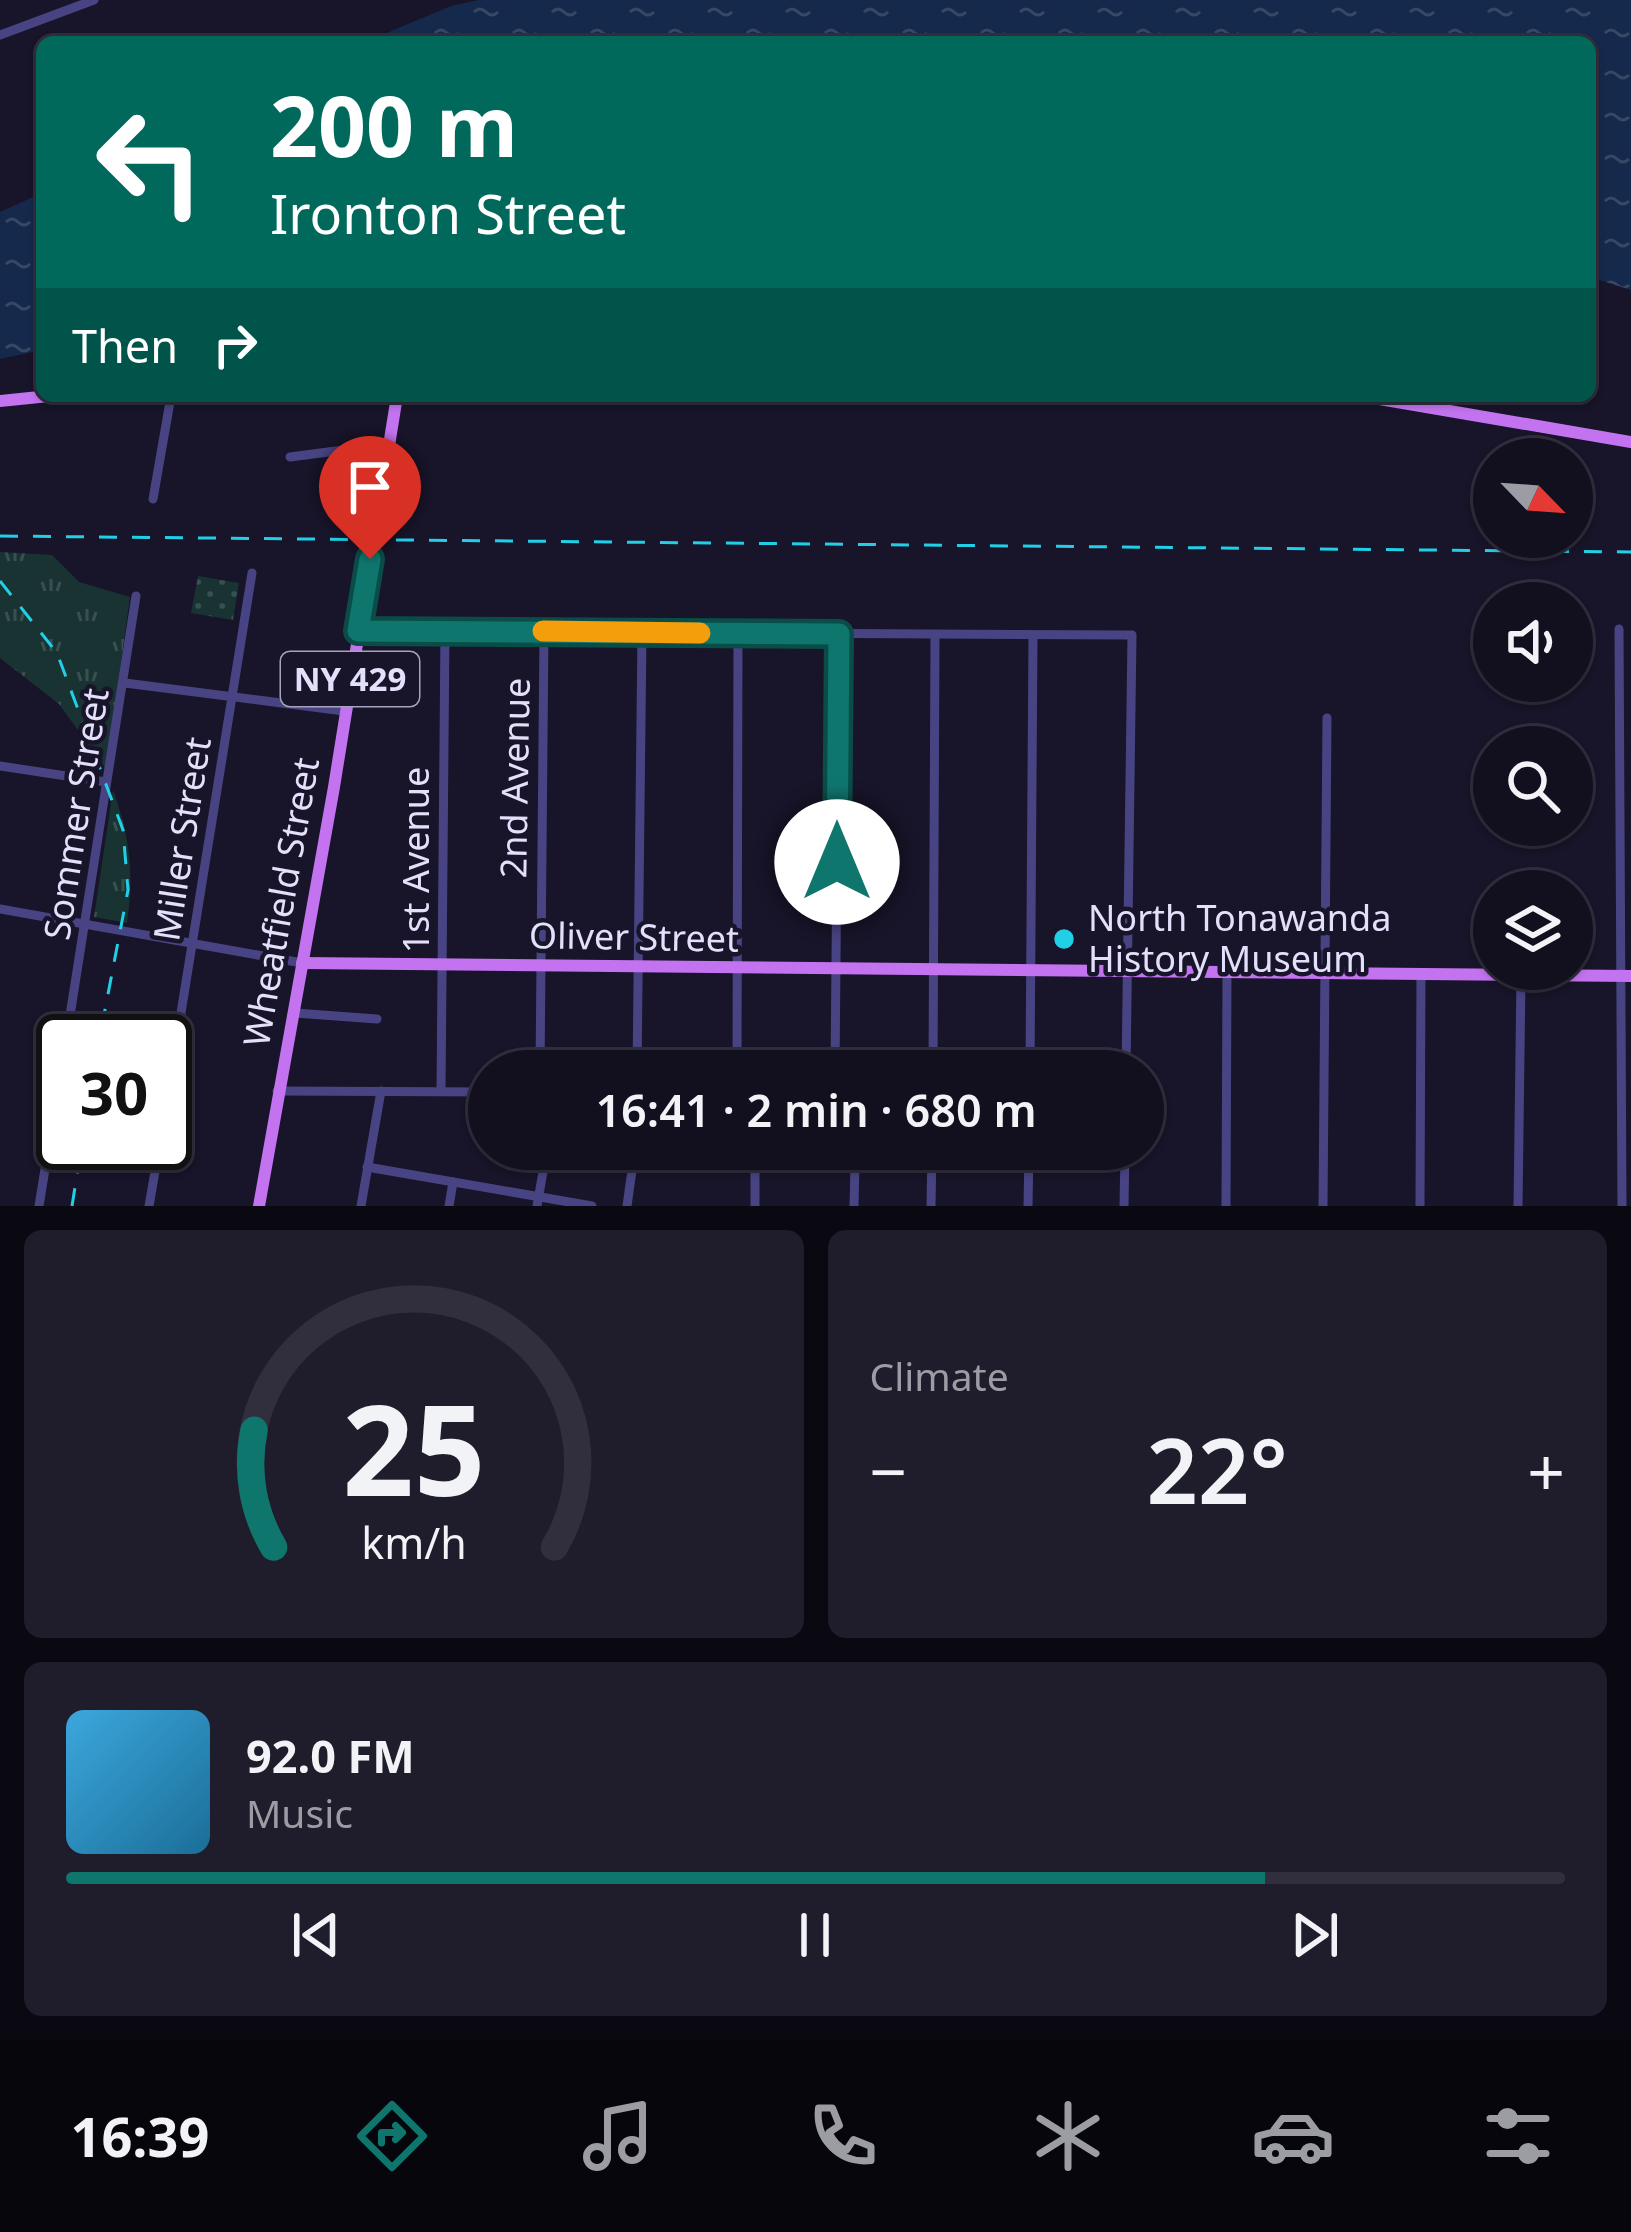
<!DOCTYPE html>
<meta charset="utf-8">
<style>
:root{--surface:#120f1f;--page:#1f1d2c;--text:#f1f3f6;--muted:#9c9ca4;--line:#312f3d;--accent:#0f766e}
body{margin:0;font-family:"Noto Sans",sans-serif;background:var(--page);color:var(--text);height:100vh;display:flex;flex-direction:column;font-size:45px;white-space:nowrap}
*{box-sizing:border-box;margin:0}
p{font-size:39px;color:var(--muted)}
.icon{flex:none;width:66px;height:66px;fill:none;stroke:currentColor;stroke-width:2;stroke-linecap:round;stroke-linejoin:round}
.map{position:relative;height:1206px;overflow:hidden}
.side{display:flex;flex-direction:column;gap:24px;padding:24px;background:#0a0811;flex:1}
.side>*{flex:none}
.guide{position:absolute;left:36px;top:36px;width:1560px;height:366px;border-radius:18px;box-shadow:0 3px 9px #0004,0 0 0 3px var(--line);background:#00695c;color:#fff;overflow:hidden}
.needle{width:78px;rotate:115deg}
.controls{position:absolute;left:1473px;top:438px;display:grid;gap:24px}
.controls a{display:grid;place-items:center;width:120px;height:120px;border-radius:50%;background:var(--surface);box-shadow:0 3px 9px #0004,0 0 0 3px var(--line);font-size:60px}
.speed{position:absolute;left:36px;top:1014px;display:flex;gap:24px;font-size:60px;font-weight:700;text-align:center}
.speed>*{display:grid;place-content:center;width:156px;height:156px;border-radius:50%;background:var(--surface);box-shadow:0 3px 9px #0004,0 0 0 3px var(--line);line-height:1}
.speed .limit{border:6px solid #111;border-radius:18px;background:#fff;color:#111}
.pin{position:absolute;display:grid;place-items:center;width:102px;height:102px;color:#fff;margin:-123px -51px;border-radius:50% 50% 50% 0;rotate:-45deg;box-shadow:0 0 12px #0007}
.pin .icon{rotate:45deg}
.me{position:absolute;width:132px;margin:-66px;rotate:0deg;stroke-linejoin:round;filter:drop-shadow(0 0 9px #0008)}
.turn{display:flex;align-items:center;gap:42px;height:252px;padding:0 36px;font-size:54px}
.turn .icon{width:156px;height:156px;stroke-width:2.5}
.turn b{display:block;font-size:84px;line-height:102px}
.then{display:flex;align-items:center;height:114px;padding:0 36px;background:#0003;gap:24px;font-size:45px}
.big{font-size:90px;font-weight:600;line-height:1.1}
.side .card{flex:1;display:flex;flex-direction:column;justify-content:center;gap:18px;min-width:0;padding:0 42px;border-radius:18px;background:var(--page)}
.side .dial{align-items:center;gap:0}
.dial svg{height:312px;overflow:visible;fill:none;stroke:var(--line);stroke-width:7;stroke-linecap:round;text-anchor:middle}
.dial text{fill:var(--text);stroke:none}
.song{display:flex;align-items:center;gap:36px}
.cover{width:144px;height:144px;border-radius:18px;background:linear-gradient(135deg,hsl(200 70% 55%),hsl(200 70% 35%))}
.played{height:12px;border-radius:6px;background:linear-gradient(90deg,var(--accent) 80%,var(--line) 80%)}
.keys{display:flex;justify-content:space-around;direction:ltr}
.heat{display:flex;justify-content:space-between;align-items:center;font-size:66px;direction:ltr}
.side .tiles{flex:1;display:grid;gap:24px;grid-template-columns:1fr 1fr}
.card:last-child{grid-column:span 2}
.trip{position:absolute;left:468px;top:1050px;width:696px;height:120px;border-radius:60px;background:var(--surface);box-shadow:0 3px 9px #0004,0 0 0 3px var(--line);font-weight:600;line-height:120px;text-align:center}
.tabs{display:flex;height:192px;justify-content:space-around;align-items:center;background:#07060c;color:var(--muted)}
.tabs .icon{width:84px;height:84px}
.tabs .on{color:var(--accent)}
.tabs b{font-size:54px;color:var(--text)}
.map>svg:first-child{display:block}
.grass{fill:url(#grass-tufts)}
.park{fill:url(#park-dots)}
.water{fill:url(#water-ripples)}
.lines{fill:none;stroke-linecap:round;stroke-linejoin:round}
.minor{stroke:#484483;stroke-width:9}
.major{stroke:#c373ef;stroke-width:12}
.rail{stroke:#21cfe6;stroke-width:3;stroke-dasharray:18 15;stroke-linecap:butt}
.route-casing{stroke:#0a4d48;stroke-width:30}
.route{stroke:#0f766e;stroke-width:21}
.slow{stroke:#f59e0b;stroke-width:21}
.poi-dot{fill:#21cfe6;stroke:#181429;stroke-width:4.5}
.labels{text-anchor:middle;stroke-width:9;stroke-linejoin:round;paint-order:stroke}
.shield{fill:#181429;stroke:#a6a3bd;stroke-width:3}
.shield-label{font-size:33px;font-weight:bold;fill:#e3e0fc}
.street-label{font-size:36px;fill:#e3e0fc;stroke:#181429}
.poi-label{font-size:36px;fill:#e3e0fc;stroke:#181429;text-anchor:start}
</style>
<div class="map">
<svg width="1631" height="1206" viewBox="0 0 1631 1206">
<defs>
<pattern id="grass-tufts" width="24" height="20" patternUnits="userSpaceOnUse" patternTransform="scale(3)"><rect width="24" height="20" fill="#183332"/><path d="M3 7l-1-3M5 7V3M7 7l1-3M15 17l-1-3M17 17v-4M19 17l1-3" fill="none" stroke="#395051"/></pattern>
<pattern id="park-dots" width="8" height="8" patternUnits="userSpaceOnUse" patternTransform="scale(3)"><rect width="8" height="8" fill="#183332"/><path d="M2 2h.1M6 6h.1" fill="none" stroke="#395051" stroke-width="1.8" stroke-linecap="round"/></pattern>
<pattern id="water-ripples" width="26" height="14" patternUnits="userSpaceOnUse" patternTransform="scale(3)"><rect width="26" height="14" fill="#15294c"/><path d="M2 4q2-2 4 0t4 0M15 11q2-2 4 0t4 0" fill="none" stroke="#374867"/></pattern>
</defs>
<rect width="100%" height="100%" fill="#181429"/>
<g class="grass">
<polygon points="0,552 52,555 79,582 130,597 106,769 59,704 0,658"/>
<path d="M113 790C130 838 134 872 127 923L94 917Z"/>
</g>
<polygon class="park" points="198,576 239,583 233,620 191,613"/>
<g class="water">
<polygon points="479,0 1631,0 1631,290 1590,277 1590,42 365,42 451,6"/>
<polygon points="42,193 42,350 0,359 0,212"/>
</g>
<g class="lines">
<g class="minor">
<polyline points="0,35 94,0"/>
<polyline points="290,457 389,444"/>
<polyline points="153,499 171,396"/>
<polyline points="1619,629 1622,1206"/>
<polyline points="358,631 1132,635 1126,1071"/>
<polyline points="125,683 344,711"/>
<polyline points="0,766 106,782"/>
<polyline points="0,909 302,963"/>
<polyline points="295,1013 377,1019"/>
<polyline points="66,1041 136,596"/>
<polyline points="540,1071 544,631"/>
<polyline points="637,1071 642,633"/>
<polyline points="737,1071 738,633"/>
<polyline points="835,1071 839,634"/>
<polyline points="933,1071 935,635"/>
<polyline points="1030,1071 1033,635"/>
<polyline points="277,1091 489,1092"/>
<polyline points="441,1091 445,629"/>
<polyline points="165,1112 252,573"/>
<polyline points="755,1149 755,1206"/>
<polyline points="850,1149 855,1163 854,1206"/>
<polyline points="367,1167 592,1206"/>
<polyline points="39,1206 63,1058"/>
<polyline points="149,1206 160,1143"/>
<polyline points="361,1206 381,1091"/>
<polyline points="449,1206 453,1182"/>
<polyline points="537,1206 547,1149"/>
<polyline points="627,1206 635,1149"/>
<polyline points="931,1206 932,1149"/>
<polyline points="1028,1206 1029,1149"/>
<polyline points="1124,1206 1125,1149"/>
<polyline points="1226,1206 1227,971"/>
<polyline points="1323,1206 1327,718"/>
<polyline points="1420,1206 1421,974"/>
<polyline points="1518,1206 1521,976"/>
</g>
<g class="major">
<polyline points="1362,396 1631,442"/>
<polyline points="0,401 49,396"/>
<polyline points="302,963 1631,976"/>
<polyline points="259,1206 334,787 397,396"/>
</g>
<g class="rail">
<polyline points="0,536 1631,552"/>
<polyline points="0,581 57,653 123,830 128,890 99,1041"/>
<polyline points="72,1206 82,1143"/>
</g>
</g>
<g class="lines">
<defs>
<polyline id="route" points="370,559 358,631 839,634 837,862"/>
</defs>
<use href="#route" class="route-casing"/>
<use href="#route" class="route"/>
<polyline class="slow" points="543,631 700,633"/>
</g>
<circle class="poi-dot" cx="1064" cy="939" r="12"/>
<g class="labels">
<rect class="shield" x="281" y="652" width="138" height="54" rx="9"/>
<g class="shield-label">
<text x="350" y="691">NY 429</text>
</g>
<g class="street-label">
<text transform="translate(515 778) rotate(-89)" y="13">2nd Avenue</text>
<text transform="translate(76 814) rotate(-81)" y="13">Sommer Street</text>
<text transform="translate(182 839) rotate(-81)" y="13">Miller Street</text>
<text transform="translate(416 860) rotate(-90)" y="13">1st Avenue</text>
<text transform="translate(281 902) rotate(-80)" y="13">Wheatfield Street</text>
<text transform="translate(634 937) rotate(1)" y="13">Oliver Street</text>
</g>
<g class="poi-label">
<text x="1088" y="931">North Tonawanda<tspan x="1088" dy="41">History Museum</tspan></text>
</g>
</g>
</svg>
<div class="controls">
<a><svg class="needle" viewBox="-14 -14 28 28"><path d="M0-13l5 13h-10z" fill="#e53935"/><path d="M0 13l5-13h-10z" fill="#9c9ca4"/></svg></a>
<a><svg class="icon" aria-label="sound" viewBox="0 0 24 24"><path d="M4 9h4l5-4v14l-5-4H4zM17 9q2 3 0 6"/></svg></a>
<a><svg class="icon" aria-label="search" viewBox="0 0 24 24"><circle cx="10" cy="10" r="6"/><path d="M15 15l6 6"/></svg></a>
<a><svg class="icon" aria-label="layers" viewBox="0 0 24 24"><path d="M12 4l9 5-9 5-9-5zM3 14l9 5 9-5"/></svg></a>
</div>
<div class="speed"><div class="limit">30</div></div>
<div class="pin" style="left:370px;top:559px;background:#d93025"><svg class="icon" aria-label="arrive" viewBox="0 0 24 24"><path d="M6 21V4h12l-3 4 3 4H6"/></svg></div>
<svg class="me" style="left:837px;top:862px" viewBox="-20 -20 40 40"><circle r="19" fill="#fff"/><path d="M0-13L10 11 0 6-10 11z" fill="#0f766e"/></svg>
<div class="trip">16:41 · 2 min · 680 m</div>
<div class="guide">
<div class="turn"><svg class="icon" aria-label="left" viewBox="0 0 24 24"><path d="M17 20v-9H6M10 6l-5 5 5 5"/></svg><div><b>200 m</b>Ironton Street</div></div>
<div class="then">Then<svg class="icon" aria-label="right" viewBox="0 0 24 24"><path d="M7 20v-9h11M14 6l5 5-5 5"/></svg></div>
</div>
</div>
<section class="side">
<div class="tiles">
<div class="card dial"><svg viewBox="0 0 100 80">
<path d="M14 69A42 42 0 1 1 86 69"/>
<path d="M14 69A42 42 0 0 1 9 39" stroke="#0f766e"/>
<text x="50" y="56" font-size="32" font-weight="700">25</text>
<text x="50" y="72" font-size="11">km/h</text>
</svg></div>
<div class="card"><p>Climate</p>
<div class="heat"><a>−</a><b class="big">22°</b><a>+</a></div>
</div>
<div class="card">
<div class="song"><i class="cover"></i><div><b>92.0 FM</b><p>Music</p></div></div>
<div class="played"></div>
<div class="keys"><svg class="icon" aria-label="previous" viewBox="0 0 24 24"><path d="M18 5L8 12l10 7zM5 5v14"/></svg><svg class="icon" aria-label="pause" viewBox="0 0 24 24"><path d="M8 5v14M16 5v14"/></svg><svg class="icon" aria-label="next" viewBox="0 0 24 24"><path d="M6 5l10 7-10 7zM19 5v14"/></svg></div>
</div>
</div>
</section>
<nav class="tabs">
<b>16:39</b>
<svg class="icon on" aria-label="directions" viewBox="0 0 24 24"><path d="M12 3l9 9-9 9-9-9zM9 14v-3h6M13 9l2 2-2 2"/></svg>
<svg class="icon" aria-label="music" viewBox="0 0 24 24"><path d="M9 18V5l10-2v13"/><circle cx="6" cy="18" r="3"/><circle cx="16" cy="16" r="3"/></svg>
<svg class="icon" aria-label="phone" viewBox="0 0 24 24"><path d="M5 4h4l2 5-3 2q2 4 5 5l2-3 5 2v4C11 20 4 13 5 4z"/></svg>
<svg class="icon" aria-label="climate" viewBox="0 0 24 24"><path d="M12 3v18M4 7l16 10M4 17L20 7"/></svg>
<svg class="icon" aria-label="car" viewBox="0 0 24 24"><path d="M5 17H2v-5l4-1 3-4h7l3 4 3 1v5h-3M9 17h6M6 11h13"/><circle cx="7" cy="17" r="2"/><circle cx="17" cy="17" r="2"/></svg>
<svg class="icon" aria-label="filters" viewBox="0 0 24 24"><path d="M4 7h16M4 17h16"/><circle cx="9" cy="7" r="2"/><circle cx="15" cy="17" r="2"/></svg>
</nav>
